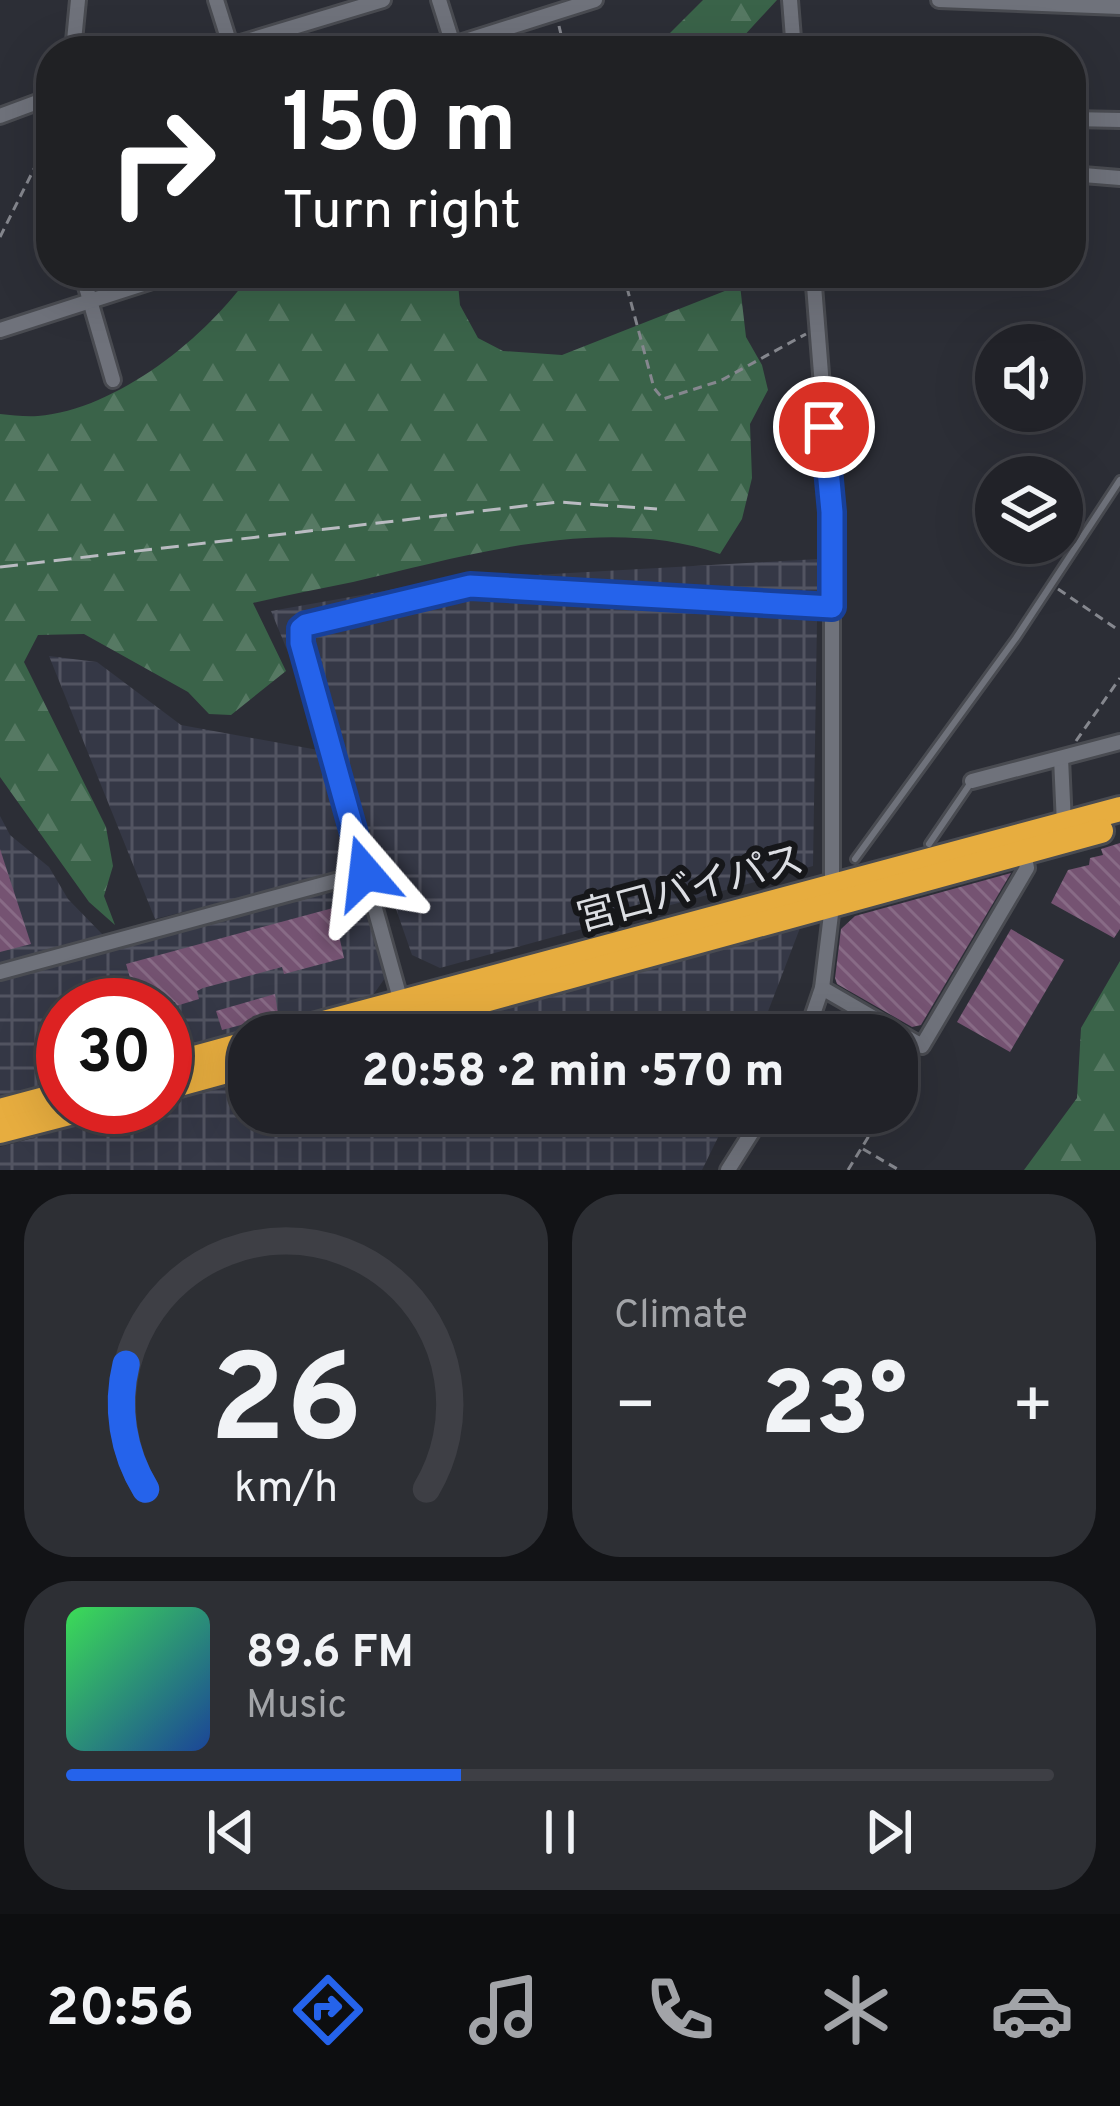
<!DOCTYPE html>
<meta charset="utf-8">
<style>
:root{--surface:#212228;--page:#2d2f34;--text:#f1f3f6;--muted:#a2a4a8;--line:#3e3f45;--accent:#2563eb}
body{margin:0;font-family:Overpass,"Noto Sans JP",sans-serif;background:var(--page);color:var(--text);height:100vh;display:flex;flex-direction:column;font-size:45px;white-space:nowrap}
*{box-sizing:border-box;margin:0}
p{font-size:39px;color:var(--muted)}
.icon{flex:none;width:66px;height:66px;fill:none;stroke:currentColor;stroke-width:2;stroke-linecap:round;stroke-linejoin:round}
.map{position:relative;height:1170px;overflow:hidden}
.drawer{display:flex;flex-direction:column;gap:24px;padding:24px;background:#121316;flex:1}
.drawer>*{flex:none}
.banner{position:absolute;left:36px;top:36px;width:1050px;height:252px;border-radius:48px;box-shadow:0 12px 48px #0002,0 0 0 3px var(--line);background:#202124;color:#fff;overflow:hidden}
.fabs{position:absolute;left:975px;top:324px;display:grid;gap:24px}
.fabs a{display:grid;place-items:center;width:108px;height:108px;border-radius:50%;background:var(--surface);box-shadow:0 12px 48px #0002,0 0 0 3px var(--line);font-size:60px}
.speed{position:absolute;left:36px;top:978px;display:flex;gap:24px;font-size:60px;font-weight:700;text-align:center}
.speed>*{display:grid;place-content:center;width:156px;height:156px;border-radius:50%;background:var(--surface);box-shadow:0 12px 48px #0002,0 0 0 3px var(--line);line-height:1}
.speed .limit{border:18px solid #d22;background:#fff;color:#111}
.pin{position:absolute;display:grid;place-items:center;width:102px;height:102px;color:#fff;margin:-51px;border:6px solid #fff;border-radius:50%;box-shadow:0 3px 12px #0007}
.me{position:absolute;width:132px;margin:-66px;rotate:343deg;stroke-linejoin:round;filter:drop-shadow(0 0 9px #0008)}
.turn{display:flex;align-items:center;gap:42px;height:252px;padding:0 48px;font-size:54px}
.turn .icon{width:156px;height:156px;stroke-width:2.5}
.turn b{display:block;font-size:84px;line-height:102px}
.big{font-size:90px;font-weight:800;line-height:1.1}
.drawer .tile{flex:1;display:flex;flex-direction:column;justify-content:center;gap:18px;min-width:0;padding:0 42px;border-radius:48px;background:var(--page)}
.drawer .dial{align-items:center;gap:0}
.dial svg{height:312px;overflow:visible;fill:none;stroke:var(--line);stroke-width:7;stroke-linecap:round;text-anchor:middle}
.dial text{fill:var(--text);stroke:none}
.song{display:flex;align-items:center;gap:36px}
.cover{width:144px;height:144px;border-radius:18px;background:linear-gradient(135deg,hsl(130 70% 55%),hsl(220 70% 35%))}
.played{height:12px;border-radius:6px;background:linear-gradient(90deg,var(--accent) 40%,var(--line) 40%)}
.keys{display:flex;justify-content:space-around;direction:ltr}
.heat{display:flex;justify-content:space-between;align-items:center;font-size:66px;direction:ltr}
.drawer .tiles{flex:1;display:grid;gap:24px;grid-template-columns:1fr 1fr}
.tile:last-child{grid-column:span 2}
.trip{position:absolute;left:228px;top:1014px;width:690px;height:120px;border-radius:48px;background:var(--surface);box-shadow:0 12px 48px #0002,0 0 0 3px var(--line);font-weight:800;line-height:120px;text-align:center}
.menu{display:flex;height:192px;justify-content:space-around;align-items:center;background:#0d0e10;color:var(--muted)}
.menu .icon{width:84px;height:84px}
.menu .on{color:var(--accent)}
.menu b{font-size:54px;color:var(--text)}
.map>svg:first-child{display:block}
.industrial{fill:url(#industrial-grid)}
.forest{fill:url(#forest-firs)}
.building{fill:url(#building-back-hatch)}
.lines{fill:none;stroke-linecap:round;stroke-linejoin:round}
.lane-casing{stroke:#494b51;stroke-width:12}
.street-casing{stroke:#494b51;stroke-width:20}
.highway-casing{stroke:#494b51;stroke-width:30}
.path{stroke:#85878e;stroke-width:3;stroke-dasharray:9 6;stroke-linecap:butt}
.lane{stroke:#6f727b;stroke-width:6}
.street{stroke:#6f727b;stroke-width:14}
.highway{stroke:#e7ad3f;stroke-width:24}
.rail{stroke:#b9bbc1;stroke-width:3;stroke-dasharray:18 9;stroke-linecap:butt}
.route-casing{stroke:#184099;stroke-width:30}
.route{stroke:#2563eb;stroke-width:21}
.labels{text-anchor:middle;stroke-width:12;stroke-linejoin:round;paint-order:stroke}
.street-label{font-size:39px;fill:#dcdee3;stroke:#16171a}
</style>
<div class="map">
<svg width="1120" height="1170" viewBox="0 0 1120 1170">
<defs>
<pattern id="industrial-grid" width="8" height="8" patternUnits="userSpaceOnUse" patternTransform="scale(3)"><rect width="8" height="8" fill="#353846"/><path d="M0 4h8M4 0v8" fill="none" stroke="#525461"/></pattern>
<pattern id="forest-firs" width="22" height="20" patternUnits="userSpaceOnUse" patternTransform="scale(3)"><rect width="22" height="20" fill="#3a6349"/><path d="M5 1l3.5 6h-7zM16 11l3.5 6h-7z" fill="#567963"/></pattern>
<pattern id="building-back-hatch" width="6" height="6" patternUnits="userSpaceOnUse" patternTransform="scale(3)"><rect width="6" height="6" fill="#755372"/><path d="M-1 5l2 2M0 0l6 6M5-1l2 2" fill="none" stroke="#886b86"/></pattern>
</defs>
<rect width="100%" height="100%" fill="#2c2e36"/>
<g class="industrial">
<polygon points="818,559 813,866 440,968 412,955 380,863 155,919 49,656 97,662 181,725 329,752 271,611 446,580"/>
<polygon points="0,816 10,835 49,867 68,899 103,935 0,963"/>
<polygon points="354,886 361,890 385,978 371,998 165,1054 165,1005 63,1005 63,1081 0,1098 0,981"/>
<polygon points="800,928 759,1035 409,1035"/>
<polygon points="249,1079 249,1113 730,1113 702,1170 0,1170 0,1147 146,1107 165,1107 165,1102"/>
</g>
<g class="forest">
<polygon points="703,0 777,0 730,51 627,51 670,33"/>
<path d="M251 273H457L460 305 478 338 503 351 562 355 740 285 746 337 762 365 768 390 750 424 752 478 742 519 720 554C605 514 468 555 353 582 320 589 286 595 253 603L286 671 231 715 209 714 188 692 84 634 38 635 24 662 106 827 113 866 104 896 115 925 89 902 0 777V414C12 415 25 417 38 416 116 410 209 336 251 273Z"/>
<polygon points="1120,961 1120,1170 1024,1170 1077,1098 1081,1028"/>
</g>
<g class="building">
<polygon points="1120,843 1120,929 1114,938 1051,903 1068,870 1089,865 1090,858 1103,855 1101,849"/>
<polygon points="0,849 31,944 0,952"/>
<polygon points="1011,873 921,1025 912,1027 837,984 835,978 841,929 855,916"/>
<polygon points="333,908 344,958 284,974 282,967 203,988 197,991 199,999 176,1006 175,1002 138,1005 126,964"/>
<polygon points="1011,929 1064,960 1010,1052 957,1022"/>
<polygon points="275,994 278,1015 222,1030 216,1011"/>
</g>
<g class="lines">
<defs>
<g id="lane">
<polyline points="929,844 970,784"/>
<polyline points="855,859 1016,638 1120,480"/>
</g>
<g id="street">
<polyline points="216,0 232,51"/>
<polyline points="439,0 455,51"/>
<polyline points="790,0 794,51"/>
<polyline points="939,0 1120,7"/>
<polyline points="73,51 78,0"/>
<polyline points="214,51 383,0"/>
<polyline points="434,51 595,0"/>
<polyline points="0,116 51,97"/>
<polyline points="1071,119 1120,120"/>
<polyline points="46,145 51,163"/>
<polyline points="1071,174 1120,178"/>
<polyline points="82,273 113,380"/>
<polyline points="0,330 177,273"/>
<polyline points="1061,758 1064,824"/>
<polyline points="972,781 1120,742"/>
<polyline points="0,972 365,873"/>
<polyline points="822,988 922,1046 1027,868 1024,852"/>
<polyline points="401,1002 301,643 301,629 306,625 470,586 833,607"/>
<polyline points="806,1035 822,988 832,906 832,512 813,273"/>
<polyline points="728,1170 764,1113"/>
</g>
<g id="highway">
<polyline points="279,1035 1120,809"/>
<polyline points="357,1035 1101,831"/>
<polyline points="165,1066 249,1043"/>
<polyline points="165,1088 249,1065"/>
<polyline points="0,1111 63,1094"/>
<polyline points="0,1131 93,1107"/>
</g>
</defs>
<use href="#lane" class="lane-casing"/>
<use href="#street" class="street-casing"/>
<use href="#highway" class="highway-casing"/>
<g class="path">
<polyline points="559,26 565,51"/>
<polyline points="762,51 782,31"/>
<polyline points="0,237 37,163"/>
<polyline points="623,273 654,388 663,399 720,381 806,334"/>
<polyline points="1058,589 1120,631"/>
<polyline points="1076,741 1120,678"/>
<polyline points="897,1089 915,1058"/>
<polyline points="863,1149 899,1170"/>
<polyline points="848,1170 883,1113"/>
</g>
<use href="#lane" class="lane"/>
<use href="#street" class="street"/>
<use href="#highway" class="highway"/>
<polyline class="rail" points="0,567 558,502 657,509"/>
</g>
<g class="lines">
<defs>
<polyline id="route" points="365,873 301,643 301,629 306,625 470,586 832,607 832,512 824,427"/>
</defs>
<use href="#route" class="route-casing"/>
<use href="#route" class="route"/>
</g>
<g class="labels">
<g class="street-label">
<text transform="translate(690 887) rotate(-15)" y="14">宮口バイパス</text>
</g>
</g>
</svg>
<div class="fabs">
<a><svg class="icon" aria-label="sound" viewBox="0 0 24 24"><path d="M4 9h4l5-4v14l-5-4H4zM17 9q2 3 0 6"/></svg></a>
<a><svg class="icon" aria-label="layers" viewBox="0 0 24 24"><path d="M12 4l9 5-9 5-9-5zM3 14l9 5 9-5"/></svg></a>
</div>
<div class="speed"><div class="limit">30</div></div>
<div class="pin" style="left:824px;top:427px;background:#d93025"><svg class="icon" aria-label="arrive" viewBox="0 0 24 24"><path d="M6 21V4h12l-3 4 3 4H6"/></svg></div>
<svg class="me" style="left:365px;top:873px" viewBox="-20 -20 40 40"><path d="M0-17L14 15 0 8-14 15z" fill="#2563eb" stroke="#fff" stroke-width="4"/></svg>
<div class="trip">20:58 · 2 min · 570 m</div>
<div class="banner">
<div class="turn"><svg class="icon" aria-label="right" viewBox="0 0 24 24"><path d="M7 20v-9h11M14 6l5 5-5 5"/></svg><div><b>150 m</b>Turn right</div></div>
</div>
</div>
<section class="drawer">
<div class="tiles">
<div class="tile dial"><svg viewBox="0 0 100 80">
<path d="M14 69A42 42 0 1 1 86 69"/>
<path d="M14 69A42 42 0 0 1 9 37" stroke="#2563eb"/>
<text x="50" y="56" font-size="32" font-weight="700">26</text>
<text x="50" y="72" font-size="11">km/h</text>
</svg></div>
<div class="tile"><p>Climate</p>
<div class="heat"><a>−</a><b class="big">23°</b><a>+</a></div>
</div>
<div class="tile">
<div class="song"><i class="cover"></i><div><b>89.6 FM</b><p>Music</p></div></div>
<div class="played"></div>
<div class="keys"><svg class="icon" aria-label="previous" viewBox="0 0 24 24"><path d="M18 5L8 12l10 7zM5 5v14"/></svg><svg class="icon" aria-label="pause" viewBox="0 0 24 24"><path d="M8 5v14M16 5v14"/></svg><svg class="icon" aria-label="next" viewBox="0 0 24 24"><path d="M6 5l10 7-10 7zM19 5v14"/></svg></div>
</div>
</div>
</section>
<nav class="menu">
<b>20:56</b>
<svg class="icon on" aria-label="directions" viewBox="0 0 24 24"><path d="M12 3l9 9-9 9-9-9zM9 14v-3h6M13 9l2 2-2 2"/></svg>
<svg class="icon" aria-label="music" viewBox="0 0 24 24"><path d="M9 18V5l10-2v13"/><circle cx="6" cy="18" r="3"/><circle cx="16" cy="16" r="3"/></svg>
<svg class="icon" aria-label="phone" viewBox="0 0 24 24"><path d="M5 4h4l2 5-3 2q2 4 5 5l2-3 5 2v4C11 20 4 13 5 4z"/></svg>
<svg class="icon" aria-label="climate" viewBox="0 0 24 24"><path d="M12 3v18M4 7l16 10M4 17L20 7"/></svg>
<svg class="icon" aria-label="car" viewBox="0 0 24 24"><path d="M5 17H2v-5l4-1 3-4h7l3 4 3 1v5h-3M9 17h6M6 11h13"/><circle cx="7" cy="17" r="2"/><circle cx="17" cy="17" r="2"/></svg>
</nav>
